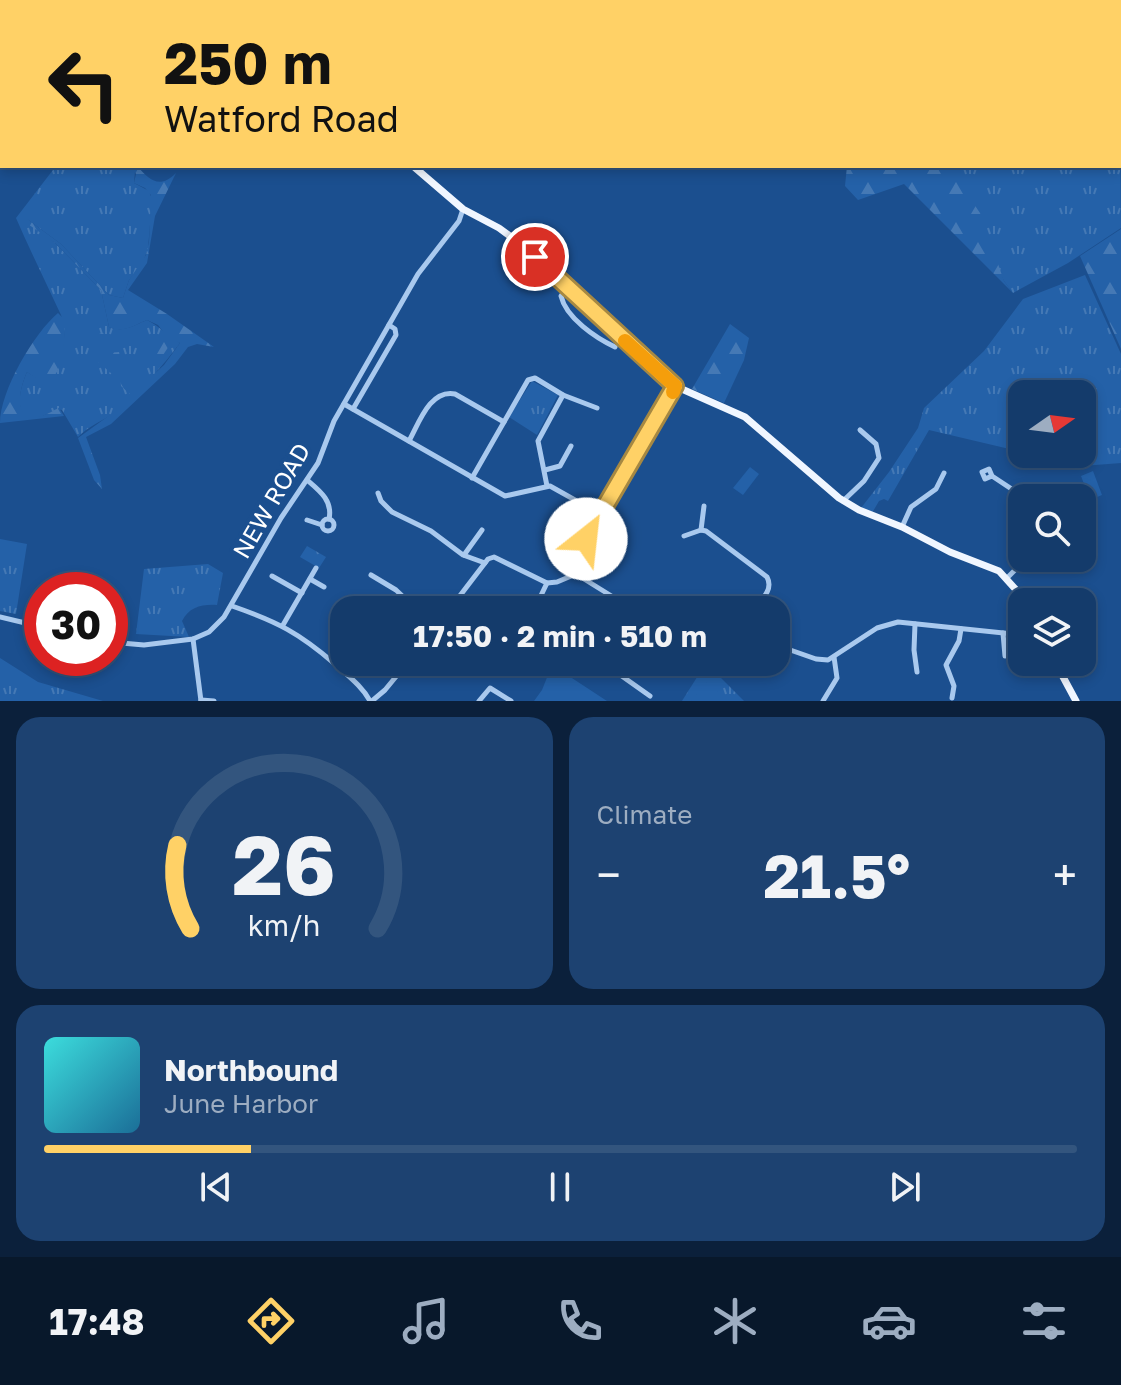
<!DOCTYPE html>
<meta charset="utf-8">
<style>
:root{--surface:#143b6b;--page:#1d4271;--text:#f1f3f6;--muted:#9dadc1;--line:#33557e;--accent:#ffd166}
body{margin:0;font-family:"Golos Text",sans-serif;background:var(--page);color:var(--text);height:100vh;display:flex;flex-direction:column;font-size:30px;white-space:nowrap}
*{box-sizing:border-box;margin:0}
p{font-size:26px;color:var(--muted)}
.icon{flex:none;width:44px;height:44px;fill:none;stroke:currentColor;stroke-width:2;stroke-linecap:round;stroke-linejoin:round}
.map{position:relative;height:701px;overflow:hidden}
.details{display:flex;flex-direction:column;gap:16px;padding:16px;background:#0b203b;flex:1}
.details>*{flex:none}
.top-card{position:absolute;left:0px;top:0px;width:1122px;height:168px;box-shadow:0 4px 12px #0003,0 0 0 2px var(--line);background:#ffd166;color:#111;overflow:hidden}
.needle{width:52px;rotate:76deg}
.fabs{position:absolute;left:1008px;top:380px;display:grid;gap:16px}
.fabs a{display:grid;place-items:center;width:88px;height:88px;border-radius:16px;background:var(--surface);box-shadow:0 4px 12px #0003,0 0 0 2px var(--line);font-size:40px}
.speed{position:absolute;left:24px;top:572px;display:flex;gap:16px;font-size:40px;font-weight:700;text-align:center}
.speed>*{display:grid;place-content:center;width:104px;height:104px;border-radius:50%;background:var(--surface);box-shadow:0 4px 12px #0003,0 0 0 2px var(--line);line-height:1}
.speed .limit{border:12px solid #d22;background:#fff;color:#111}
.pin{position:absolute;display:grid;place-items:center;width:68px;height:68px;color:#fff;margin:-34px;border:4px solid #fff;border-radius:50%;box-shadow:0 2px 8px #0007}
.me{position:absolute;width:88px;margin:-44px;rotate:29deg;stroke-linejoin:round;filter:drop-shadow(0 0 6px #0008)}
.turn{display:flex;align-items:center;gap:28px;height:168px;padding:0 32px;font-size:36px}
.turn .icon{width:104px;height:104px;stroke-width:2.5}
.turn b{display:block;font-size:56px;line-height:68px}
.big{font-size:60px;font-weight:700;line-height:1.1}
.details .widget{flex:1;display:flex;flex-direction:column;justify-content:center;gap:12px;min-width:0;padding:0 28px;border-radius:24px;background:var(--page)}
.details .dial{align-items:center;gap:0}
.dial svg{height:208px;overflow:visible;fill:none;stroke:var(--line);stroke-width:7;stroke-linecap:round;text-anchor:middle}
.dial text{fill:var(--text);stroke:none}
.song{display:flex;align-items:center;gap:24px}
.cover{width:96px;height:96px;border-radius:12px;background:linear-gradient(135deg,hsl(180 70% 55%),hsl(200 70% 35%))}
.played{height:8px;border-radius:4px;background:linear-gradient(90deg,var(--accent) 20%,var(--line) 20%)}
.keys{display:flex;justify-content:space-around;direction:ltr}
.heat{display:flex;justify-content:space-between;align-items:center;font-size:44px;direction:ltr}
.details .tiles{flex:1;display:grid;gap:16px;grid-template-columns:1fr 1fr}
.widget:last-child{grid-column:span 2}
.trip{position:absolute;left:330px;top:596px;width:460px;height:80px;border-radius:24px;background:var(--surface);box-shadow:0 4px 12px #0003,0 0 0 2px var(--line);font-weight:700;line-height:80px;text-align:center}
.dock{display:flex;height:128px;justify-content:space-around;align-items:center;background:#08182b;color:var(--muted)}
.dock .icon{width:56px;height:56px}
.dock .selected{color:var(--accent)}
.dock b{font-size:36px;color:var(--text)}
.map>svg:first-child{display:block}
.grass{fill:url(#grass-tufts)}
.forest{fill:url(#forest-firs)}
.garden{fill:#2461a8}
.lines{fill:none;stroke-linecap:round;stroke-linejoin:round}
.minor{stroke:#a9c9ee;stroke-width:5}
.major{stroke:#f0f6ff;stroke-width:7}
.route-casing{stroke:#a68842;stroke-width:20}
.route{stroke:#ffd166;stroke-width:14}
.slow{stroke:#f59e0b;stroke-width:14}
.labels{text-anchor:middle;stroke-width:8;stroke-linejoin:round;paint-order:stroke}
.street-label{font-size:24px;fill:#fff;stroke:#1b4f8f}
</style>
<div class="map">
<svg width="1121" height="701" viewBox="0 0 1121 701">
<defs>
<pattern id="grass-tufts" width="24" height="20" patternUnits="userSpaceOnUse" patternTransform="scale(2)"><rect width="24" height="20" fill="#2461a8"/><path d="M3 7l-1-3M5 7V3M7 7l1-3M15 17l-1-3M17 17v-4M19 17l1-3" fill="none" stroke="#4579b5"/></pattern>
<pattern id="forest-firs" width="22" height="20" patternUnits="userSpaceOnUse" patternTransform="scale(2)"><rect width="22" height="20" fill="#2461a8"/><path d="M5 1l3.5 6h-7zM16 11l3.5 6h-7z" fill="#4579b5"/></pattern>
</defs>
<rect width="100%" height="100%" fill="#1b4f8f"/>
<g class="grass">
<polygon points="996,0 1118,0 995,2"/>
<polygon points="1120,117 1121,228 1068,263 1013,293 1004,281 948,166 1120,166"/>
<path d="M56 166H131L135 171 134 183 149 191 152 199 148 249 142 264 129 280 123 298 109 295 61 244 27 219 55 243 101 290 109 327C123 333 135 325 147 320 161 327 167 336 180 343 162 367 139 393 115 412 103 421 88 426 78 437L62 410C53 408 48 416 38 417 10 420 21 386 27 372L40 380 57 371C62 355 68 332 61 315 46 283 30 250 16 218Z"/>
<polygon points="1085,275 1121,354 1121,463 1082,466 1030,454 1082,454 1082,394 1022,394 1022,452 929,430 888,501 884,499 879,501 872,513 861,508 889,472 918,428 924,408 984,351 1023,299"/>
<polygon points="532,381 558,395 537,435 509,417"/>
<polygon points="0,539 27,544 16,614 0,611"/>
<polygon points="307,546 326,557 319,568 300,557"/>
<path d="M208 564 223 573 217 605C202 604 189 607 182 621L189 637 136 634 144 569Z"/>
<polygon points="0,658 38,682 103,701 0,701"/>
<polygon points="706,663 744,701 682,701"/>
</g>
<g class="forest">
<path d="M131 166H137C150 181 160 189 176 173L155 216 147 263 128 290 167 314 214 347 197 344 188 347 175 364 111 424 86 437 100 475 102 489 94 480 78 438 114 412 132 396 121 386 120 374H112L89 354 96 335 102 333 109 336 108 353 119 352 123 371 134 378 138 389 164 365 180 343 173 340 161 358 153 359 150 348 161 335 165 334 158 325 147 320C134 325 123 334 109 327L101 290 55 243 25 222 27 219 61 244 109 295 123 298 129 280 146 255 149 242 151 195 145 188 134 183 136 174Z"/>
<polygon points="847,166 948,166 980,213 1004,281 1013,293 904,184 858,200 845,186"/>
<polygon points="1121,229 1121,349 1080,256"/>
<path d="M58 313 65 320C64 340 66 369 48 382L40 381 27 372C20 387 11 422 41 416 47 415 53 410 59 408L64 416 0 423C0 391 34 333 58 313Z"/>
<polygon points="730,324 749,338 744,360 724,403 692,389"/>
</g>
<g class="garden">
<polygon points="750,467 759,474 743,495 733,488"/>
<polygon points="1093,471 1102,495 1090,500 1081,476"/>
<polygon points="552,665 607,701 534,701 542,690"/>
<polygon points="707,682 728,701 691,701"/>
</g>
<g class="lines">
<g class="minor">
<polyline points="236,0 237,2"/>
<polyline points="311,0 326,0"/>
<polyline points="98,2 104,0"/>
<path d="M567 288 561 296C566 318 596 338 615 347"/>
<polyline points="563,395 597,408"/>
<polyline points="344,404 505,496 550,486 600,514"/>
<polyline points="353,409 396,335 395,329 389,325"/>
<path d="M409 441C419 423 430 389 455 394L504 422"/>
<polyline points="545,470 560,466 571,446"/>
<polyline points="992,476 985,479 982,472 989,469 992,476 1025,498"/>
<polyline points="472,478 528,380 535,378 563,395 538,441 547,486"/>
<path d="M307 480C320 491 333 501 329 519"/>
<polyline points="378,493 381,501 392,512 431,531 463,555 485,563"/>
<polyline points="843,501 864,481 879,458 876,444 860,430"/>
<circle cx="328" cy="525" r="6"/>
<polyline points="307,520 322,525"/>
<polyline points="902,527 911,507 936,489 944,473"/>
<polyline points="701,530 704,506"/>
<path d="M684 536 701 530 706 531 767 577C774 590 761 600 753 610"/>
<polyline points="464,555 482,530"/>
<polyline points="371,575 396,590 417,610"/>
<polyline points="571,575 573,564 600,514 675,386"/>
<polyline points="272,576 302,593"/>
<polyline points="1007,578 1019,566 1034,558"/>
<polyline points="310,579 324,587"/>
<path d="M232 606C278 622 299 633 335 664 348 676 362 686 370 701"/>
<polyline points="449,610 488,559 494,557 547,583 557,582 576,574 634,610"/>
<polyline points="534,610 547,583"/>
<polyline points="0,617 42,627"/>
<polyline points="915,624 914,650 917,672"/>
<polyline points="283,625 316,568"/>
<polyline points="1003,633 1005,656"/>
<polyline points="193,639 201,701"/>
<polyline points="110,642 144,645 193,639 209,632 224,617 281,518 318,463 334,421 418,274 459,221 463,209"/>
<polyline points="776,645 816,659 828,660 877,628 898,622 1022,635"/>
<polyline points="602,662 650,696"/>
<polyline points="952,698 954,686 946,665 959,641 961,629"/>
<polyline points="201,700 214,701"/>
<polyline points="372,701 385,690 408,662"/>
<polyline points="479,701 490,688 511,701"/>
<polyline points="823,701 837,678 834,657"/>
</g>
<g class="major">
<polyline points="0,37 2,38"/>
<polyline points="413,166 463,209 499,228 522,245 675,386 745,417 839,498 859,510 902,527 950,552 999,571 1027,602"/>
<polyline points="1055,662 1076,701"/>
</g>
</g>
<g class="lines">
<defs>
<polyline id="route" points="535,257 675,386 586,539"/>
</defs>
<use href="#route" class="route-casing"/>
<use href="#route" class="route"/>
<polyline class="slow" points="625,341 675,386 673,392"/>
</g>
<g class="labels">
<g class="street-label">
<text transform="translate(272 501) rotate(-60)" y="8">NEW ROAD</text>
</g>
</g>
</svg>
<div class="fabs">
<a><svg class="needle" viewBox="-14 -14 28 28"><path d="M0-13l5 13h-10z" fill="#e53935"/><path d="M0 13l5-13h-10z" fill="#9dadc1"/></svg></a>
<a><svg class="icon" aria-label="search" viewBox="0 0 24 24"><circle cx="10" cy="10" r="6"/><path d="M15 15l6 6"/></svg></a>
<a><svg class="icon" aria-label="layers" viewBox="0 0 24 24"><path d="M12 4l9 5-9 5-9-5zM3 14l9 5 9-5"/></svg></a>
</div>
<div class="speed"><div class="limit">30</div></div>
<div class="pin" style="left:535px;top:257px;background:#d93025"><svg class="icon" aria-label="arrive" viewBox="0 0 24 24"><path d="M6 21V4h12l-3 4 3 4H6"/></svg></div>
<svg class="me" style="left:586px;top:539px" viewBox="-20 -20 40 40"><circle r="19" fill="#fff"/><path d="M0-13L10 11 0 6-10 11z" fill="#ffd166"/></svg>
<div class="trip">17:50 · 2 min · 510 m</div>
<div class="top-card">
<div class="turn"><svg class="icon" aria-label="left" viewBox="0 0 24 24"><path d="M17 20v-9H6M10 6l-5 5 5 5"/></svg><div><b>250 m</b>Watford Road</div></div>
</div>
</div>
<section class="details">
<div class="tiles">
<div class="widget dial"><svg viewBox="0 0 100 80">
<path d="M14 69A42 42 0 1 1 86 69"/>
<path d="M14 69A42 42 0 0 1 9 37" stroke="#ffd166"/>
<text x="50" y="56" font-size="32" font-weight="700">26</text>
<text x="50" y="72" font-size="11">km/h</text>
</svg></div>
<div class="widget"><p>Climate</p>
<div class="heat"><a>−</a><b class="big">21.5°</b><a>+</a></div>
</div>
<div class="widget">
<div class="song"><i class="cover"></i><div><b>Northbound</b><p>June Harbor</p></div></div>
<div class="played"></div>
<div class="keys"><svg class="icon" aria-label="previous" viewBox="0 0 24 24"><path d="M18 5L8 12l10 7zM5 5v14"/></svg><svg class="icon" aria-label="pause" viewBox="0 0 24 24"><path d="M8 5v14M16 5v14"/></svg><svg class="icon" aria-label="next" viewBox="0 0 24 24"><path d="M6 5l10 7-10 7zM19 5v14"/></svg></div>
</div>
</div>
</section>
<nav class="dock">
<b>17:48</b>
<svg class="icon selected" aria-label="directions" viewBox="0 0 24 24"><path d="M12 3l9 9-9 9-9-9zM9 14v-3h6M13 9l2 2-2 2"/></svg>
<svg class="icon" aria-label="music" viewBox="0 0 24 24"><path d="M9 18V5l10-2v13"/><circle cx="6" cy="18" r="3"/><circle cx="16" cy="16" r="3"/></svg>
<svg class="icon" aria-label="phone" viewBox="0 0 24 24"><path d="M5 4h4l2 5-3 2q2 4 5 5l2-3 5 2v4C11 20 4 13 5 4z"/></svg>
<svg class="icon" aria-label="climate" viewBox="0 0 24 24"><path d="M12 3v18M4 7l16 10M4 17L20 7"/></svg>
<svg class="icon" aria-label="car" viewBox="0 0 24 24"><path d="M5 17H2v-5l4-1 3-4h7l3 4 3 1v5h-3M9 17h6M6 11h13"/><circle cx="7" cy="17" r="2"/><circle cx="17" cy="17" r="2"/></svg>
<svg class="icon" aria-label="filters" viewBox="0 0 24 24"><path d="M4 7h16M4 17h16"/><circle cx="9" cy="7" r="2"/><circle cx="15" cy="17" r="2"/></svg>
</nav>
